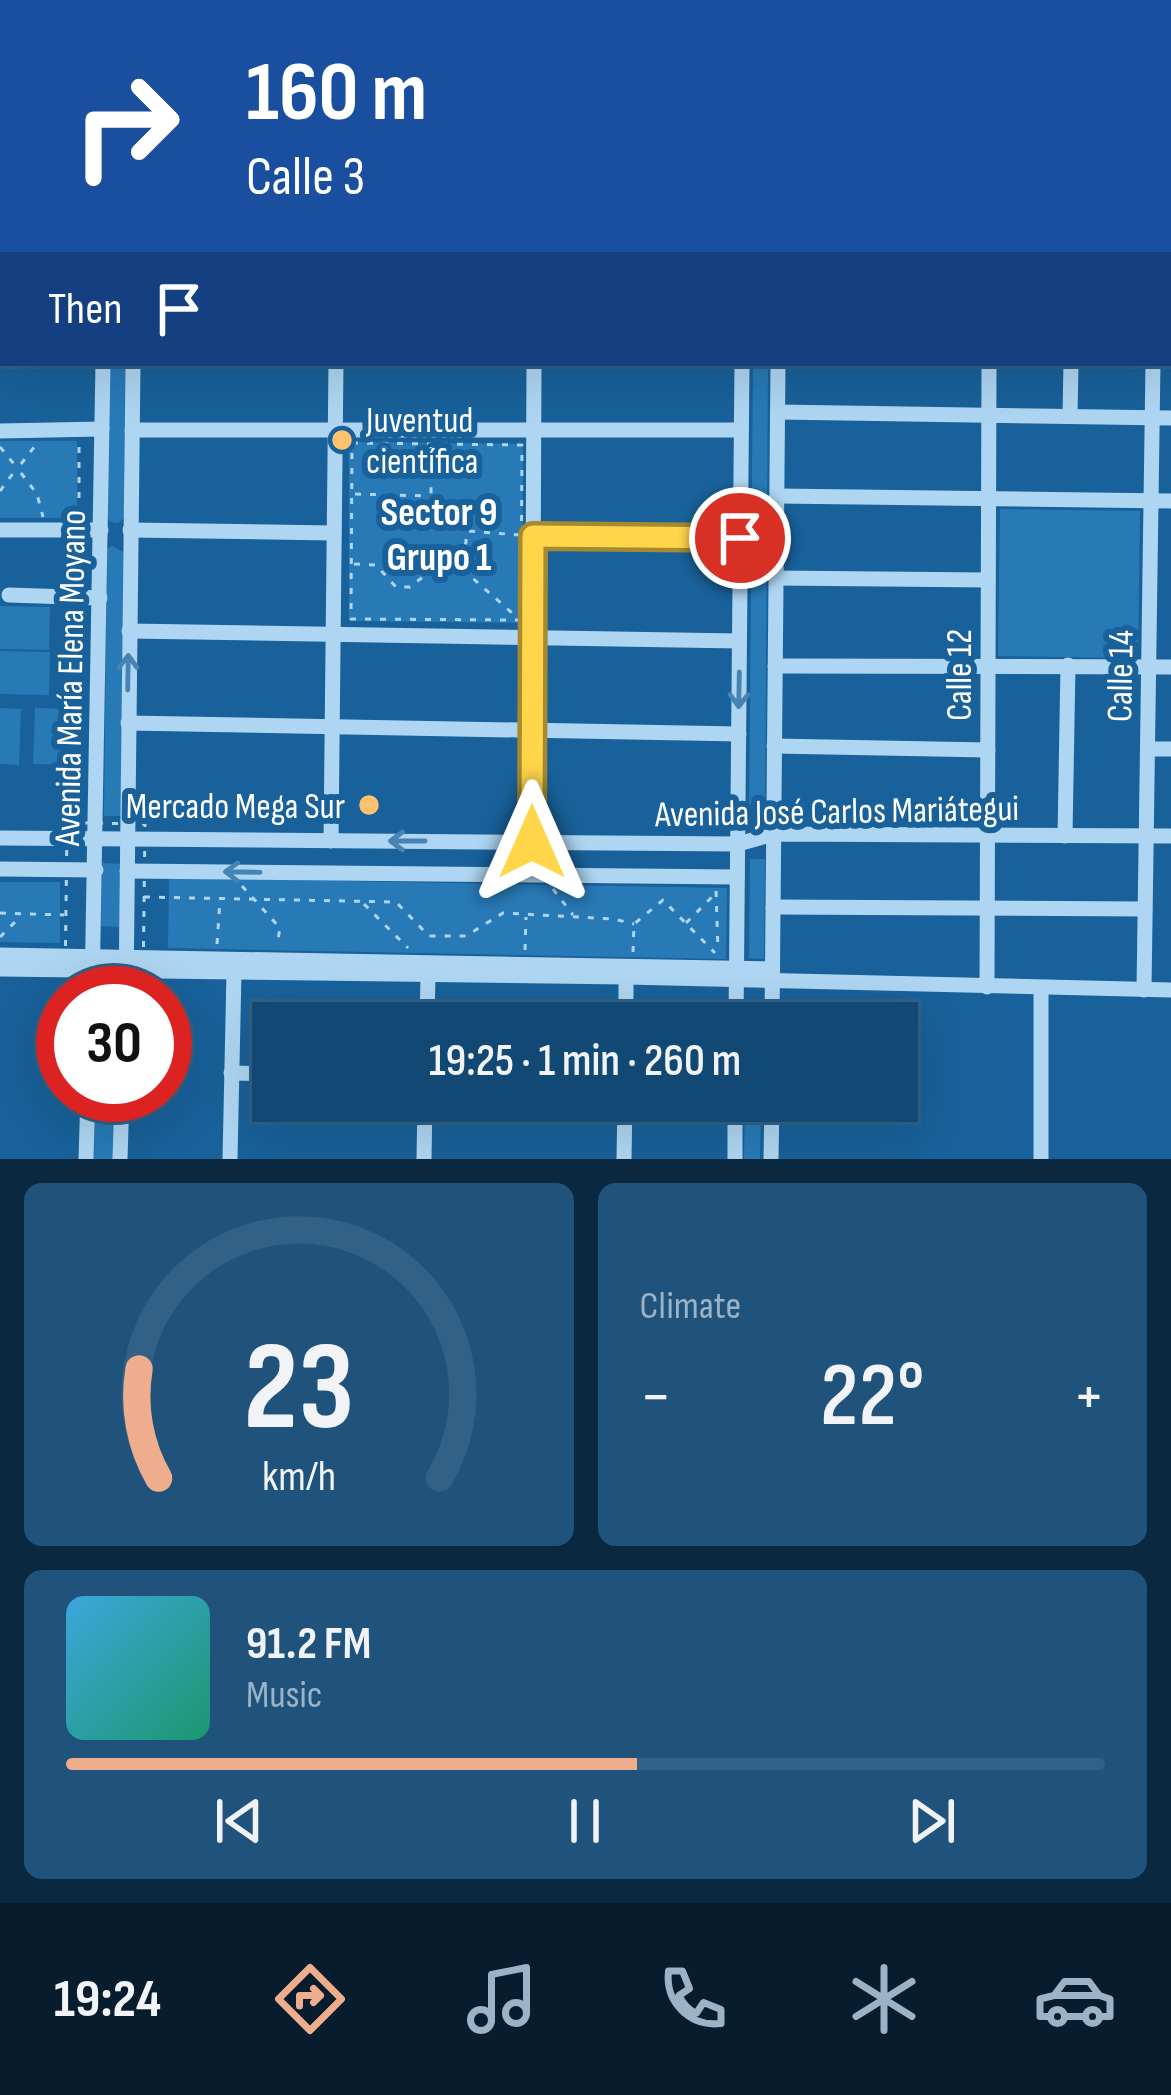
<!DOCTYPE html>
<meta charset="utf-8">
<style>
:root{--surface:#124974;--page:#1f537c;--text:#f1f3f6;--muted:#9cb2c5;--line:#316186;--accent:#eead8d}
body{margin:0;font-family:"Sofia Sans Condensed",sans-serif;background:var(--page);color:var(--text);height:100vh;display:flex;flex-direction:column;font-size:45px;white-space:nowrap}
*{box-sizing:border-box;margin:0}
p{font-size:39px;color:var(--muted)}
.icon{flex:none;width:66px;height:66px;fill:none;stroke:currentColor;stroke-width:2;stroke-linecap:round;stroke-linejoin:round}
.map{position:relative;height:1159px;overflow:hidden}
.details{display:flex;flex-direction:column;gap:24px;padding:24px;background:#0a2840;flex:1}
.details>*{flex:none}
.guide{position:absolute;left:0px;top:0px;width:1173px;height:366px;box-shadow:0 12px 48px #0002,0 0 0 3px var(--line);background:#1a4fa0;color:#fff;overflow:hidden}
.speed{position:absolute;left:36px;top:966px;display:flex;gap:24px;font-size:60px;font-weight:700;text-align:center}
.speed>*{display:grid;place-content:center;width:156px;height:156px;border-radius:50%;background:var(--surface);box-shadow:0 12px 48px #0002,0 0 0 3px var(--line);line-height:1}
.speed .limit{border:18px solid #d22;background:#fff;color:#111}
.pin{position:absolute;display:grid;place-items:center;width:102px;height:102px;color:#fff;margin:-51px;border:6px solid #fff;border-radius:50%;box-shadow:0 3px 12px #0007}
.me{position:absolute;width:132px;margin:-66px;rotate:0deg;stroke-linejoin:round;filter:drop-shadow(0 0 9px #0008)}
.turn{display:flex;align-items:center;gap:42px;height:252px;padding:0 48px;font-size:54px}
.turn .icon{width:156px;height:156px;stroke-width:2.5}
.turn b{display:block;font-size:84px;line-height:102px}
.then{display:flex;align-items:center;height:114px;padding:0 48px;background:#0003;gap:24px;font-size:45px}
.big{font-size:90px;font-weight:600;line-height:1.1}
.details .card{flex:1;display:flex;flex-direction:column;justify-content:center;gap:18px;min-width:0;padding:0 42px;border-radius:18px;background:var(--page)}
.details .dial{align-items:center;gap:0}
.dial svg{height:312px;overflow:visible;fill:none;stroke:var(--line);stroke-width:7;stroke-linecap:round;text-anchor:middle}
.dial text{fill:var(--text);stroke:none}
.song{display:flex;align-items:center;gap:36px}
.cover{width:144px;height:144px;border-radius:18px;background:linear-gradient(135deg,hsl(200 70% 55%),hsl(160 70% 35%))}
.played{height:12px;border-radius:6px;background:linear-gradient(90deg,var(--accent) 55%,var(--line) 55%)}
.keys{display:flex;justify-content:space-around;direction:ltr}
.heat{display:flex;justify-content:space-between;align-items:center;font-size:66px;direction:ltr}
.details .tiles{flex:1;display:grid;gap:24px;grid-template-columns:1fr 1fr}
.card:last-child{grid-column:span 2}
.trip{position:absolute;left:252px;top:1002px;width:666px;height:120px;border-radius:0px;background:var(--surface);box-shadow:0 12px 48px #0002,0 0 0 3px var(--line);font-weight:600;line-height:120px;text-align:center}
.dock{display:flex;height:192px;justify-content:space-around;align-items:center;background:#071d2e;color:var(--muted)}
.dock .icon{width:84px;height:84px}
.dock .selected{color:var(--accent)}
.dock b{font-size:54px;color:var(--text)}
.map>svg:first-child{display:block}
.green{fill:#287ab7}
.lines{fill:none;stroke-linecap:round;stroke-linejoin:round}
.path{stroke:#aed5f1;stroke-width:3;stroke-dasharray:6 9;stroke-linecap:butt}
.minor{stroke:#aed5f1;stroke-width:15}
.oneway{stroke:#4584b4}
.route-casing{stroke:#a68a30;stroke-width:30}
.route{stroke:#ffd54a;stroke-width:21}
.poi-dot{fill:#ffc36f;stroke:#18619a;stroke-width:4.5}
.labels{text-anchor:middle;stroke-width:12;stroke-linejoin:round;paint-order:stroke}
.poi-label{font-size:36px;fill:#fff;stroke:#18619a;text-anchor:start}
.street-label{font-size:36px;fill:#fff;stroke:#18619a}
.neighbourhood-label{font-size:39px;font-weight:bold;fill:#fff;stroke:#18619a}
</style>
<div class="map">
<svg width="1171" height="1159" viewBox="0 0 1171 1159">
<rect width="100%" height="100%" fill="#18619a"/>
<g class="green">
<polygon points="107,363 125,363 124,518 118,523 110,522 106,517"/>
<polygon points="753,363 768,363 765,822 749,822"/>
<rect x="0" y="441" width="77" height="77"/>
<polygon points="349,442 523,444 522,623 349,621"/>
<polygon points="1000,509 1140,511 1138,658 998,656"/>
<polygon points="112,546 123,552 122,816 104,816 107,549"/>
<polygon points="0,606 50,607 49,650 0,649"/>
<polygon points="0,651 50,652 49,695 0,694"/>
<polygon points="0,708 21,709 19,765 0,764"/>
<polygon points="35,708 67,709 65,765 33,764"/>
<polygon points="750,859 765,859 764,959 749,958"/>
<polygon points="102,863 123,864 121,927 101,926"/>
<polygon points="169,878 727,888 726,959 168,948"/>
<polygon points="0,882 60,882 60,943 0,942"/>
<polygon points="96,1095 116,1095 114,1159 94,1159"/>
<polygon points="745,1101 761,1101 760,1159 744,1159"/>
</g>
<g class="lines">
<g class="path">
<polyline points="354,0 354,3"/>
<polyline points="25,3 25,0"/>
<polyline points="54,3 54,0"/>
<polyline points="78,3 78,0"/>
<polyline points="415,3 416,0"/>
<polyline points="1170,45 1171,46"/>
<polygon points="352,443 522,445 521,620 351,619"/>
<polyline points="0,447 14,464"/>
<polyline points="79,447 79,515"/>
<polyline points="21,464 35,446"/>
<polyline points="21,473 37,494 43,517"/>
<polyline points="0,491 14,472"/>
<polyline points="355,494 429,496"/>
<polyline points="469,531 519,535"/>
<polyline points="451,559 520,620"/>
<polyline points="354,564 376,565 396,587 410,587 466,543 466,519 449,502 431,500 431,444"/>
<polygon points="82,823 145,824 143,988 65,986 67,827"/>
<polyline points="242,886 280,928 277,945"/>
<polyline points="553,889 573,915"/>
<polyline points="716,891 718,951"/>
<polyline points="144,897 396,902 429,936 466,936 503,913 614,919 634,924"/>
<polyline points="364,904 408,948"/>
<polyline points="0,913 64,915"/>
<polyline points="686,923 716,893"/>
<polyline points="0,937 20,917"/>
<polyline points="217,944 220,900"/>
<polyline points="525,950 526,917"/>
<polyline points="633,952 634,924 663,900 715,953"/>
</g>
<g class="minor">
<polyline points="1109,2 1113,0"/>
<polyline points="102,3 102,0"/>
<polyline points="135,3 135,0"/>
<polyline points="339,3 339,0"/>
<polyline points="535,3 535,0"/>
<polyline points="745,3 745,0"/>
<polyline points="782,3 782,0"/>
<polyline points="990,3 990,0"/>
<polyline points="0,20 3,20"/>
<polyline points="1170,21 1171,20"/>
<polyline points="1170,142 1171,142"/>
<polyline points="0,220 3,220"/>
<polyline points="1170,227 1171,227"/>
<polyline points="0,239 3,239"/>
<polyline points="1170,248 1171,248"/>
<polyline points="0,336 3,336"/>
<polyline points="778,412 1171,418"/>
<polyline points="1070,416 1071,363"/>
<polyline points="132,430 741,430"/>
<polyline points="0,431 102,429"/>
<polyline points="777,496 1171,501"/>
<polyline points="0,530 101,530"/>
<polyline points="130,530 334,533"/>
<polyline points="533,536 740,538"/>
<polyline points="776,578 988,580"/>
<polyline points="9,595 100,598"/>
<polyline points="129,631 739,641"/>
<polyline points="775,666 1171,667"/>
<polyline points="128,723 739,734"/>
<polyline points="774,746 988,750"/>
<polyline points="1148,749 1171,749"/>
<polyline points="1065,836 1068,665"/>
<polyline points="0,838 738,844 774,834 1171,836"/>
<polyline points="331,841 336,363"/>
<polyline points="532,842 534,363"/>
<polyline points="0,869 96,870"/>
<polyline points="127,871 737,877"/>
<polyline points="773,907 1145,909"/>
<polyline points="0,955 772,969"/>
<polyline points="0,969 626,977 1171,990"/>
<polyline points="987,987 989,363"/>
<polyline points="1144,990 1153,363"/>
<polyline points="92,993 103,363"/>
<polyline points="126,993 133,363"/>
<polyline points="427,1023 428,975"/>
<polyline points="626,1023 626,972"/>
<polyline points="736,1023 742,363"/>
<polyline points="772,1023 778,363"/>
<polyline points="231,1073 273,1074"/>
<polyline points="86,1159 88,1095"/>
<polyline points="120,1159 122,1095"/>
<polyline points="230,1159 234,972"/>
<polyline points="424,1159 425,1101"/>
<polyline points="624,1159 625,1101"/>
<polyline points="735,1159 735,1101"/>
<polyline points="771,1159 772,1101"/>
<polyline points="1041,1159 1041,988"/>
</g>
</g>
<defs><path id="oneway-shaft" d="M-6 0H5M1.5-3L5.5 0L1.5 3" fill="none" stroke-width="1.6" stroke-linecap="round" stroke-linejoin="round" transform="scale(3)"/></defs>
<g class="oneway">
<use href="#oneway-shaft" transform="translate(128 672) rotate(-89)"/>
<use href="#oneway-shaft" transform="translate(739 690) rotate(91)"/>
<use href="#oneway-shaft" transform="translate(407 841) rotate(-180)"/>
<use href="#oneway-shaft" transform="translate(242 872) rotate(-179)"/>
</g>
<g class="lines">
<defs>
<polyline id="route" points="532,842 533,536 740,538"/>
</defs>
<use href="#route" class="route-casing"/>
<use href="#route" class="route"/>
</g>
<g class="poi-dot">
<circle cx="342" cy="440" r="12"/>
<circle cx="369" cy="805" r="12"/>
</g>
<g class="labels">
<g class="poi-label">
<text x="366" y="432">Juventud<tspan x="366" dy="41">científica</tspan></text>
<text x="345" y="818" text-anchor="end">Mercado Mega Sur</text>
</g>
<g class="street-label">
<text transform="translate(958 675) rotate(-90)" y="13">Calle 12</text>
<text transform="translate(1119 676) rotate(-89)" y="13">Calle 14</text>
<text transform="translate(69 678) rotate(-89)" y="13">Avenida María Elena Moyano</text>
<text transform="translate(837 810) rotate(-1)" y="13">Avenida José Carlos Mariátegui</text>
</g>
<g class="neighbourhood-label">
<text x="439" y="525">Sector 9<tspan x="439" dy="45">Grupo 1</tspan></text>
</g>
</g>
</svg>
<div class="speed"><div class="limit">30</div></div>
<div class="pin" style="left:740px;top:538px;background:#d93025"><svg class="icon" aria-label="arrive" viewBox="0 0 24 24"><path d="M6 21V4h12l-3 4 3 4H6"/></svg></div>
<svg class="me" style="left:532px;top:842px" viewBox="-20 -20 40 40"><path d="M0-17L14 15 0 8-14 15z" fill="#ffd54a" stroke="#fff" stroke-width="4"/></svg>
<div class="trip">19:25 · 1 min · 260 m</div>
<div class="guide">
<div class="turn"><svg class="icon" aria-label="right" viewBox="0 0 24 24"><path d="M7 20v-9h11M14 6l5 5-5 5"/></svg><div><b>160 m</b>Calle 3</div></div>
<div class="then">Then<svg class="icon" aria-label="arrive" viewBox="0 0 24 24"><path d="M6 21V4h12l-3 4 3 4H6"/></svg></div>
</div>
</div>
<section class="details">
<div class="tiles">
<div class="card dial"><svg viewBox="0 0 100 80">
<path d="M14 69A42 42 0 1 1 86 69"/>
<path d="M14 69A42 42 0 0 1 9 41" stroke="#eead8d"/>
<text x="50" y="56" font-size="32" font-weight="700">23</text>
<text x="50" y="72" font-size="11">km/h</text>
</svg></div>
<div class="card"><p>Climate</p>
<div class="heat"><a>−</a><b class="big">22°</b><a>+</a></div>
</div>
<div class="card">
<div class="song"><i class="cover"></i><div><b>91.2 FM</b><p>Music</p></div></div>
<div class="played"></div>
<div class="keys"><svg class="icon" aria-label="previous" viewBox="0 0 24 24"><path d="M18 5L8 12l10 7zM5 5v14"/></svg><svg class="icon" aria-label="pause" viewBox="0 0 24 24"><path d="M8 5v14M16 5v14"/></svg><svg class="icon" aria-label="next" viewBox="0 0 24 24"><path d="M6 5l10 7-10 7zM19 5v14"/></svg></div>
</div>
</div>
</section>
<nav class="dock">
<b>19:24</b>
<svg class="icon selected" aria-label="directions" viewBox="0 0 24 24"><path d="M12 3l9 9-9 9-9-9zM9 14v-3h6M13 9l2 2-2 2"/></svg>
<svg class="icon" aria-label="music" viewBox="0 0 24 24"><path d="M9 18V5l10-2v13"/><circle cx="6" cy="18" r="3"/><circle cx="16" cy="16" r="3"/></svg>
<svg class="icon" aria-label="phone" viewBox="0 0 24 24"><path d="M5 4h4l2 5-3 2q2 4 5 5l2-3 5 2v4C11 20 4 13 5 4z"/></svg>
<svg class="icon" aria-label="climate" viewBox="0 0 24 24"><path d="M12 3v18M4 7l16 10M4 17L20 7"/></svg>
<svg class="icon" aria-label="car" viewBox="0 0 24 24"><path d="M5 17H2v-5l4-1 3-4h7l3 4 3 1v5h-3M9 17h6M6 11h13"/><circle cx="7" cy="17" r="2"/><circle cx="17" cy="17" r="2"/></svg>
</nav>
